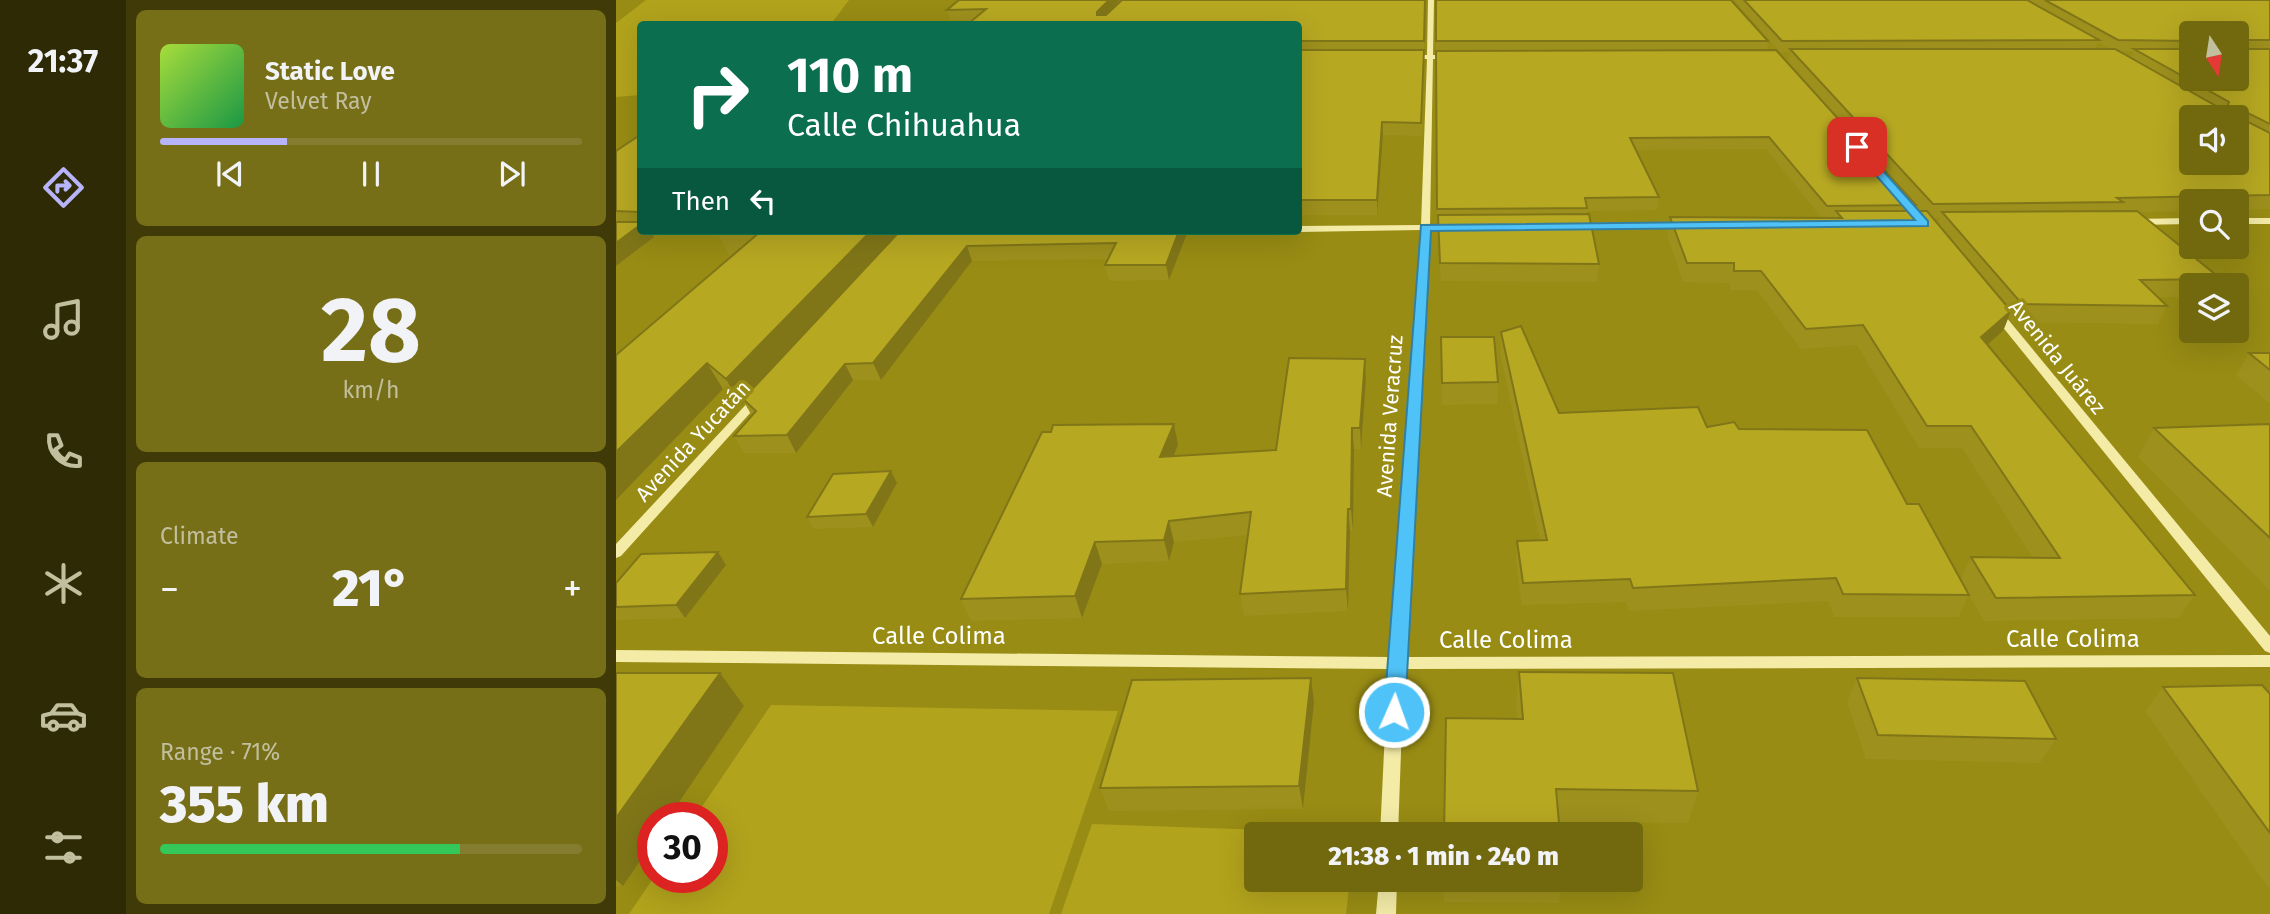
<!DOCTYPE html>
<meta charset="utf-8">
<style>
:root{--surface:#72690f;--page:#776f18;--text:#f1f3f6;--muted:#c1bf9e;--line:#847c2f;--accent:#b7b4fa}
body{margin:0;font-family:"Fira Sans",sans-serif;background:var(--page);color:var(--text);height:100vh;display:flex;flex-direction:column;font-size:26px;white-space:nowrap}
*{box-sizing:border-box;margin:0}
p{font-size:23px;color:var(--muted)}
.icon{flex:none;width:38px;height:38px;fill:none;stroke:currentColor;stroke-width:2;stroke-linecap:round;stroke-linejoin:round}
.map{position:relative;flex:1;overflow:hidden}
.drawer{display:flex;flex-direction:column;gap:10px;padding:10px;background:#3f3a08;width:490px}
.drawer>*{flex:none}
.banner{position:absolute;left:21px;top:21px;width:665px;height:214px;border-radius:7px;box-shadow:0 7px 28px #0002;background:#0b6e4f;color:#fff;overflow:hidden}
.needle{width:46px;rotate:168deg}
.tools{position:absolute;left:1563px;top:21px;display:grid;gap:14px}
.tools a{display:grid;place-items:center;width:70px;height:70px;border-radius:7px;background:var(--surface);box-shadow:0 7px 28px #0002;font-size:35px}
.speed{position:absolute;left:21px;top:802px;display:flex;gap:14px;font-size:35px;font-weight:700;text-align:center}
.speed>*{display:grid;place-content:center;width:91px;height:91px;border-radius:50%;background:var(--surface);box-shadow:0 7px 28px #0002;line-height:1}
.speed .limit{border:10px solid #d22;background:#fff;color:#111}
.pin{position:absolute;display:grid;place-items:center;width:60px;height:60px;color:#fff;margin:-30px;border-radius:14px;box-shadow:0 4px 10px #0006}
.me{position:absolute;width:77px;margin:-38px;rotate:2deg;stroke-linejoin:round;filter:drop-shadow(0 0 5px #0008)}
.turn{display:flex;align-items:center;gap:24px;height:147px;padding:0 35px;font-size:32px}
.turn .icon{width:91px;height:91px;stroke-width:2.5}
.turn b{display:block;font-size:49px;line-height:60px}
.then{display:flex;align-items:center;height:66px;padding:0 35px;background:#0003;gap:14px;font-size:26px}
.big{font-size:52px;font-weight:800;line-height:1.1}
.drawer .tile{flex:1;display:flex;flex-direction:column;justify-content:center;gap:10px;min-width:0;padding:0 24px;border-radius:10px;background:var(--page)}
.drawer .dial{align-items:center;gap:0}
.dial b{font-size:91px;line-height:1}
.song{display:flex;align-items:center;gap:21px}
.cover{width:84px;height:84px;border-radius:10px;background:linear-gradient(135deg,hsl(80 70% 55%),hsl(140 70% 35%))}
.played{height:7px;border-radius:4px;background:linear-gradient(90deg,var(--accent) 30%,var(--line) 30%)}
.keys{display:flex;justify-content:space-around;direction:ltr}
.heat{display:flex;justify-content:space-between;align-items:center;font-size:38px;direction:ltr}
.charge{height:10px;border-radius:5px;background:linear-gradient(90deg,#34c759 71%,var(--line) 0)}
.trip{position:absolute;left:628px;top:822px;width:399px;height:70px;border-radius:7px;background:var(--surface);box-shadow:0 7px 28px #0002;font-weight:800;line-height:70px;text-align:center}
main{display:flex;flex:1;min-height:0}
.tab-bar{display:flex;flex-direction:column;width:126px;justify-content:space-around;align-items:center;background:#2e2a06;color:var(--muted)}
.tab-bar .icon{width:49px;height:49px}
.tab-bar .current{color:var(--accent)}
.tab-bar b{font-size:32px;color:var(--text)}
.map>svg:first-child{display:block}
.green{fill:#b2a31c}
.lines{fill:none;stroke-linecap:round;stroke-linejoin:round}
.minor{fill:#f3eba6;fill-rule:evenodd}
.wall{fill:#9d901d;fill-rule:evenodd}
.shaded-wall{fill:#807618}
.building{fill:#b7a822;stroke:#807618;stroke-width:2;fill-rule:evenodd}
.route{fill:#4fc3f7;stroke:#337fa1;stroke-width:2}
.labels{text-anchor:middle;stroke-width:7;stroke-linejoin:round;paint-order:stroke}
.street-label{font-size:21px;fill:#fff;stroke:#988c14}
.near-street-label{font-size:24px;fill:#fff;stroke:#988c14}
</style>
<main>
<nav class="tab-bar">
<b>21:37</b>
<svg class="icon current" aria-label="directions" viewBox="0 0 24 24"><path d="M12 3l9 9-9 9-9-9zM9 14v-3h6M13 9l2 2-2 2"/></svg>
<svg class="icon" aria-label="music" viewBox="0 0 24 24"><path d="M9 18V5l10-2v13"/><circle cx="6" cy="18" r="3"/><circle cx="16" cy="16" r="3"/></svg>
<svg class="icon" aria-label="phone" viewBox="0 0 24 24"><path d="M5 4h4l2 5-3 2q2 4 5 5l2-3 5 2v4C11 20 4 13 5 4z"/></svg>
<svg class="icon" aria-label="climate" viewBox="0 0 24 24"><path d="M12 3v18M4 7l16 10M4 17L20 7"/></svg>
<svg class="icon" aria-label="car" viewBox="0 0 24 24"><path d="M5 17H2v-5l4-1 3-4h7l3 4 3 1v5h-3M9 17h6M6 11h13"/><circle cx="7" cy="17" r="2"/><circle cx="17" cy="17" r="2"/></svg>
<svg class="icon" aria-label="filters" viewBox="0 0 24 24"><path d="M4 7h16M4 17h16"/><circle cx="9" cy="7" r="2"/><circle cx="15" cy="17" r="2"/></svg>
</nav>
<section class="drawer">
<div class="tile">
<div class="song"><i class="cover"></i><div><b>Static Love</b><p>Velvet Ray</p></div></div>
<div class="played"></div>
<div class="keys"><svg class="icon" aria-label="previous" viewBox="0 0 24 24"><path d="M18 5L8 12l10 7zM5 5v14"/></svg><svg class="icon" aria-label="pause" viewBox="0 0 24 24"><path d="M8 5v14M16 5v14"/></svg><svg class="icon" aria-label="next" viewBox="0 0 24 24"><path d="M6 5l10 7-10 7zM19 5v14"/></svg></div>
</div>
<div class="tile dial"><b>28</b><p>km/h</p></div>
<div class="tile"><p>Climate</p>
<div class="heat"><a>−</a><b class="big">21°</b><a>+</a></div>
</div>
<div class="tile"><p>Range · 71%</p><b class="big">355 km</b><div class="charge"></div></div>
</section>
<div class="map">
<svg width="1654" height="914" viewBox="0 0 1654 914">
<rect width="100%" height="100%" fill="#988c14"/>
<g class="green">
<polygon points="30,0 233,0 215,24 24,24 24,95 0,97 0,23"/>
<polygon points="155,705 502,711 433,914 13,914 38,877 96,877 96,817 79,817"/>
<polygon points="476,824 739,833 640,835 640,880 734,880 730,914 445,914"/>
</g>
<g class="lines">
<g class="minor">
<polygon points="812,0 818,0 817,55 836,55 839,57 836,59 817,59 814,225 836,224 840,227 836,230 814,230 788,657 1654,655 1654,667 788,669 782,835 764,835 772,669 0,662 0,650 773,657 805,230 682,232 680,231 682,231 682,226 805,225 811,59 791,59 788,57 791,55 811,55"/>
<polygon points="1575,218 1575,224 1519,225 1515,222 1519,219"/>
<rect x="1620" y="218" width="34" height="6"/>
<polygon points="1067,222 1070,223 1070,227 959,229 955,226 959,223"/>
<polygon points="0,229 24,229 24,231 123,232 119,235 0,235"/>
<polygon points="1381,310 1385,311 1654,636 1654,653 1649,651 1377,315 1377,311"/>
<polygon points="141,396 145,397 147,399 145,401 5,556 0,558 0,544 137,397"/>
<polygon points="763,880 781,880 780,914 760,914"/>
</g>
</g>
<g class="wall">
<polygon points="343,0 490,15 809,0 806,136 767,135 761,215 682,215 682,24 334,20 331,10"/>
<path d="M1118 0H1654V209L1620 210V201H1575V211L1522 212 1605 279 1602 285H1575V297H1543L1551 306 1542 324 1398 322 1393 316 1387 331 1371 345 1579 595 1563 618 1368 621 1353 595 1342 617H1218L1212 601 1013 611 1010 602 906 605 900 563 901 541 924 540 884 353 885 332 943 413 1123 429 1291 504 1345 579 1355 557 1417 558 1346 448H1303L1241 345 1185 349 1141 290H1114V283L1067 282 1051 235 1054 217 1206 218 1150 149 1020 150 1043 197 1041 210 971 211 970 214 983 264 981 282 825 281 821 222 820 41H1152L1151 50 1300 205 1298 211H1305L1172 61 1174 52H1164ZM1575 33 1620 79H1575ZM1482 42 1494 49H1479ZM1503 51 1517 52 1514 58ZM1317 218H1324L1322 224Z"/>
<polygon points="24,135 24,231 38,237 0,266 0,151"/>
<polygon points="105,231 280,231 281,234 284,231 572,231 553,280 493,281 489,265 492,259 356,261 265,380 237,380 180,453 128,453 118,436 136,416 128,402 125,406 107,389 0,500 0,355 114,257 102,234"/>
<polygon points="825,337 882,382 881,404 826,405"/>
<polygon points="1633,353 1654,353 1654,404 1620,375"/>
<polygon points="749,359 750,379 745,449 738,449 737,531 734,531 732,611 628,616 624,594 632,535 558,542 553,561 486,564 466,618 355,621 345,599 562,445 558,456 660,450"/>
<polygon points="1654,424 1654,591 1522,457 1538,428"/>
<polygon points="275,471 281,483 257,527 198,529 191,517"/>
<polygon points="110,565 69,618 0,620 0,583"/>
<polygon points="903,672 1082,791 1072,823 943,822 901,719 900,705"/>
<polygon points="0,673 128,706 53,817 37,817 37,842 7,886 0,886"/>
<polygon points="695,678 698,702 687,809 493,811 484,788"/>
<polygon points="1241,678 1440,739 1424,763 1250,759 1231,702"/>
<polygon points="1547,687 1654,694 1654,890 1529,711"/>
<polygon points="828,880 946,880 943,903 828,902"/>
</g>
<g class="shaded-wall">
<polygon points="493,0 504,0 483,22 483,24 481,12"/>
<polygon points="766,122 767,135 761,215 761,200"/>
<polygon points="24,225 24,231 35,231 38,237 0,266 0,243"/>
<polygon points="255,231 280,231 282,237 127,399 128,402 125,406 110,379"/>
<polygon points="563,231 572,231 553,280 550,265"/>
<polygon points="351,246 356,261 265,380 257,363"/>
<polygon points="1395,311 1387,331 1356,358 1365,337"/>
<polygon points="749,359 750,379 745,449 744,428"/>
<polygon points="91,363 107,389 0,500 0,452"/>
<polygon points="229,364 237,380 180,453 171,435"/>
<polygon points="558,424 562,445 549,478 544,457"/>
<polygon points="736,428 738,449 737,531 735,509"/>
<polygon points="275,471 281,483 257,527 250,514"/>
<polygon points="732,509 734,531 732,611 730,589"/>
<polygon points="553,521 558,542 553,561 548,540"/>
<polygon points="479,542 486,564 466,618 459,596"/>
<polygon points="102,552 110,565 69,618 60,605"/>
<polygon points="104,673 128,706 53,817 37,817 37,842 7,886 0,880 0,818"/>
<polygon points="695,678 698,702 687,809 683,786"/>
</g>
<g class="building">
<polygon points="343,0 493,0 481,12 481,15 490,15 506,0 809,0 808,41 682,41 682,24 352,24 370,9 331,10"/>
<polygon points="820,0 1115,0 1152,41 820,41"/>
<polygon points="1128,0 1411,0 1483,40 1166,41"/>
<path d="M1429 0H1654V40H1625L1624 49H1654V124L1628 111 1624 112V118L1654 133V195L1501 198 1507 202 1317 204 1174 49H1499L1602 107H1611L1613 102 1518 49H1575V79H1620V33H1575V41L1502 40ZM1575 117H1620V163H1575Z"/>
<polygon points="682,50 808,50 805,123 766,122 761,200 682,200"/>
<polygon points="1160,50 1300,205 1211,206 1153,137 1014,138 1043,197 969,198 971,208 821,209 820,51"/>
<polygon points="24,135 24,212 0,211 0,151"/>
<polygon points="1220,211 1311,211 1395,311 1365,337 1579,595 1380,598 1355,557 1444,558 1355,426 1311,426 1247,325 1190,329 1145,271 1118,271 1118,263 1071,263 1054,217 1226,218"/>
<polygon points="1521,211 1605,279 1524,280 1551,306 1406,304 1326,212"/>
<polygon points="973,214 983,264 824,263 822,215"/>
<polygon points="0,222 24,222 24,225 0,243"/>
<polygon points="105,231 255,231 110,379 91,363 0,452 0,355 144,232 102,234"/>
<polygon points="284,231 563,231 550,265 489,265 500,243 351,246 257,363 229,364 171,435 118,436 140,411 127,399"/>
<polygon points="905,326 943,413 1082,407 1091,427 1118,422 1123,429 1251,430 1291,504 1303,504 1353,595 1227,594 1220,578 1017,588 1014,579 907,583 901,541 931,540 885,332"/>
<polygon points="825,337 878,337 882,382 826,383"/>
<polygon points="1633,353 1654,353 1654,370"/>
<polygon points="673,358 749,359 744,428 736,428 735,509 732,509 730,589 624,594 635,512 553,521 548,540 479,542 459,596 345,599 426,432 435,432 437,425 558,424 544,457 660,450"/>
<polygon points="1654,424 1654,538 1538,428"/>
<polygon points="275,471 250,514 191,517 217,474"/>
<polygon points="102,552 60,605 0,607 0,583 25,554"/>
<polygon points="903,672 1057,673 1082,791 940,789 944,835 828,835 830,718 907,719"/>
<polygon points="0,673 104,673 0,818"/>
<polygon points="695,678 683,786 484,788 516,680"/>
<polygon points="1241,678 1409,681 1440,739 1262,735"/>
<polygon points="1646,685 1654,694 1654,833 1547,687"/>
</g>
<polygon class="route" points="1237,145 1244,145 1312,221 1312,226 815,231 789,712 786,718 778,721 771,718 768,712 805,225 1299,220 1237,149"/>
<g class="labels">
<g class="street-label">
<text transform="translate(1441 357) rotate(51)" y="7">Avenida Juárez</text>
<text transform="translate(774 416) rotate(-86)" y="7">Avenida Veracruz</text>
<text transform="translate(77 441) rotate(-47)" y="7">Avenida Yucatán</text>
</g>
<g class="near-street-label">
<text x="323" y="644">Calle Colima</text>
<text x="1457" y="647">Calle Colima</text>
<text x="890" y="648">Calle Colima</text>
</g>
</g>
</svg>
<div class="tools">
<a><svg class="needle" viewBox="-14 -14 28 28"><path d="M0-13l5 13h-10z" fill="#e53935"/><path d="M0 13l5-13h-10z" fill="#c1bf9e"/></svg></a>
<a><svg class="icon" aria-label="sound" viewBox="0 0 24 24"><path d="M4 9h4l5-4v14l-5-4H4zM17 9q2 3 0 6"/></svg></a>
<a><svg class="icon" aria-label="search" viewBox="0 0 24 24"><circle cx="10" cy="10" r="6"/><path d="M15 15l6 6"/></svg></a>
<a><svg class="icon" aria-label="layers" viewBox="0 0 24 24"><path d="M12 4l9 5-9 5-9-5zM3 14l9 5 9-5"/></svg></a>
</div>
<div class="speed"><div class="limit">30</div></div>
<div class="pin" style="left:1241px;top:147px;background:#d93025"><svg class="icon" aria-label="arrive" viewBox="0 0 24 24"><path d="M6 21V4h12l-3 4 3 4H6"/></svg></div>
<svg class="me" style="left:778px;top:712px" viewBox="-20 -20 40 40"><circle r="17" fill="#4fc3f7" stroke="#fff" stroke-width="3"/><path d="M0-11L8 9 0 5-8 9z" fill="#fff"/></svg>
<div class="trip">21:38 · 1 min · 240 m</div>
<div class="banner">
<div class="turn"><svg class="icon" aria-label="right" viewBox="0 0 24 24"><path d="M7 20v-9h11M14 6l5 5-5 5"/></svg><div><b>110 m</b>Calle Chihuahua</div></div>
<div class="then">Then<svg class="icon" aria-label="left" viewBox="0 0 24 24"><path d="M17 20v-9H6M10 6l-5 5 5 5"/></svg></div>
</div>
</div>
</main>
